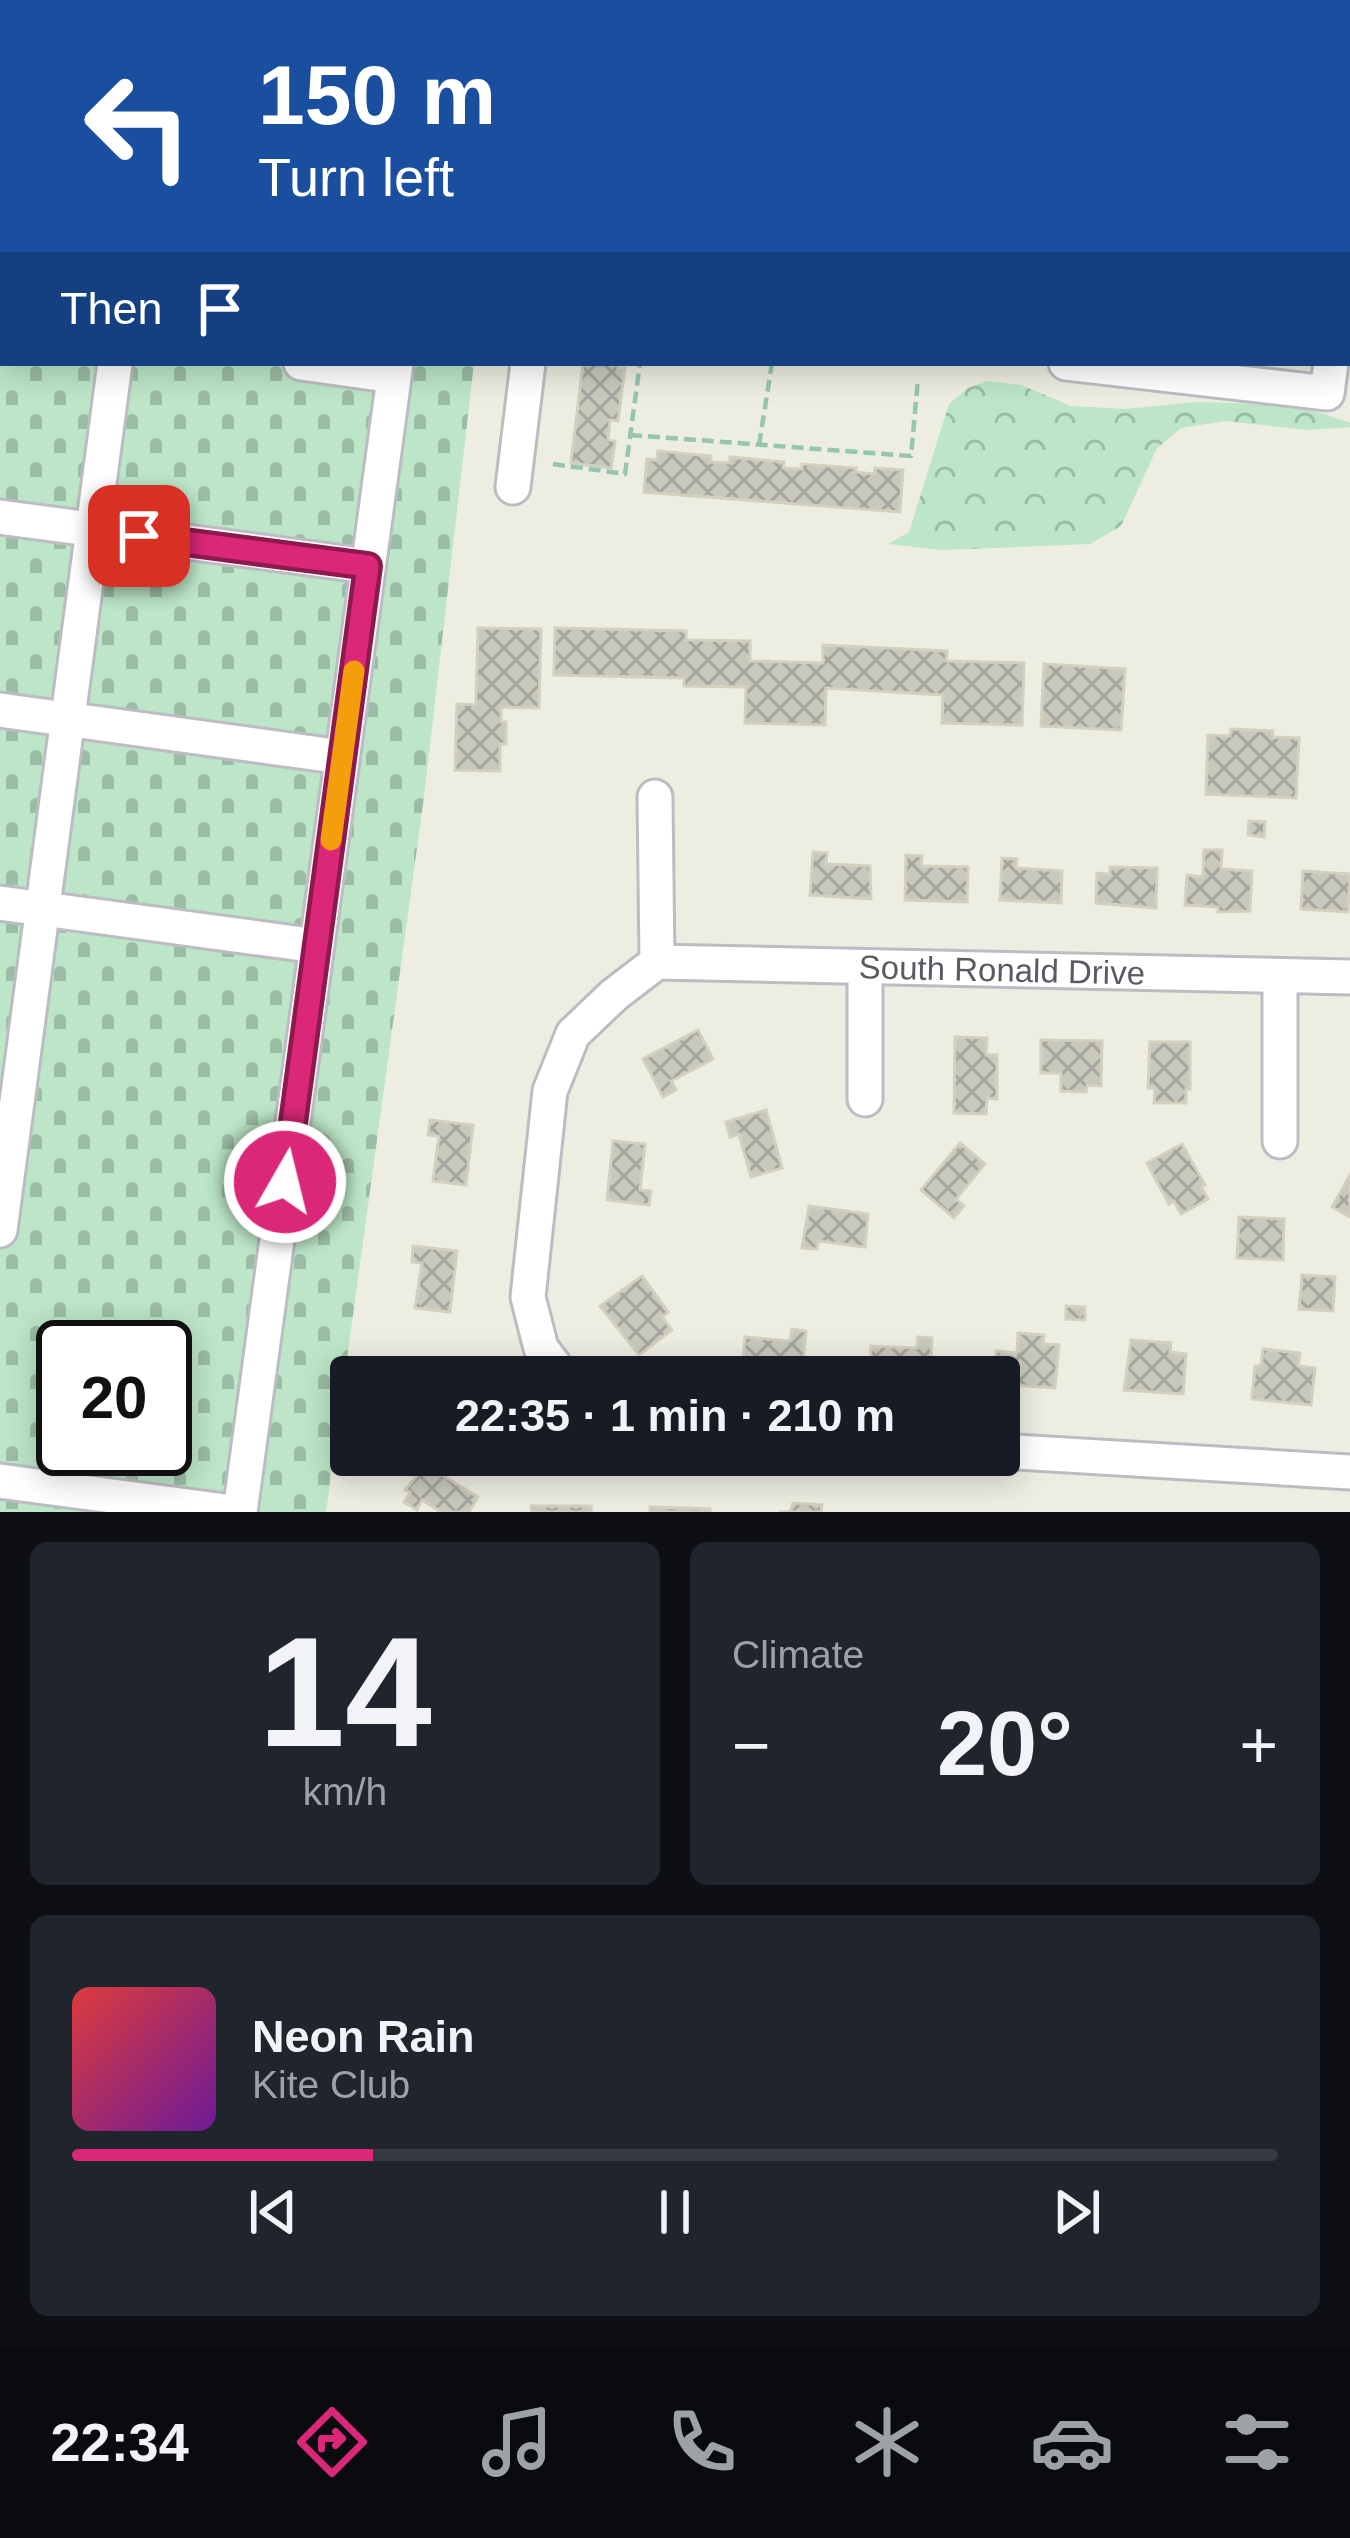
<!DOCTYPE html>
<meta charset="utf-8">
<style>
:root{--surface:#171b24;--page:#20242c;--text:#f1f3f6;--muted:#9ea1a6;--line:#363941;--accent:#db2777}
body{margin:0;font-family:Helvetica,sans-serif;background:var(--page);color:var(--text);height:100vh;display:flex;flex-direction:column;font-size:45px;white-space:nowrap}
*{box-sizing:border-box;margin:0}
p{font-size:39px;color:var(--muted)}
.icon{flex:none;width:66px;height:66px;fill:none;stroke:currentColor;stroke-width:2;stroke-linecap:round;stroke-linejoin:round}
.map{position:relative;height:1512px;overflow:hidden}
.panel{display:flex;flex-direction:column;gap:30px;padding:30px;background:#0d0f14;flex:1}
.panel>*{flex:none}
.guide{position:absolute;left:0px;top:0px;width:1350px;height:366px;box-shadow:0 6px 30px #0003;background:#1a4fa0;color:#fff;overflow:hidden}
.speed{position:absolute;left:36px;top:1320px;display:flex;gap:24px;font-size:60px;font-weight:700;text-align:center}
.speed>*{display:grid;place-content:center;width:156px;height:156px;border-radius:50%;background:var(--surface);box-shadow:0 6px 30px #0003;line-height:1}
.speed .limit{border:6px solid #111;border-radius:18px;background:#fff;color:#111}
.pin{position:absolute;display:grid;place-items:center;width:102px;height:102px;color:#fff;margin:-51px;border-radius:24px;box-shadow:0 6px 18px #0006}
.me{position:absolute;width:132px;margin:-66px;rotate:8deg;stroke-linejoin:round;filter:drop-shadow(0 0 9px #0008)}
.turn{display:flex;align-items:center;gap:42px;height:252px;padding:0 60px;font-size:54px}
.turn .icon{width:156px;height:156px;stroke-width:2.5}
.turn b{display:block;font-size:84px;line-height:102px}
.then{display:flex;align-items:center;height:114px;padding:0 60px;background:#0003;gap:24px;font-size:45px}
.big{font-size:90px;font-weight:600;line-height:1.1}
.panel .widget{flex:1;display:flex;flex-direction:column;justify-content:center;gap:18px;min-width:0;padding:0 42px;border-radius:18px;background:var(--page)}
.panel .dial{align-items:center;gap:0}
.dial b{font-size:156px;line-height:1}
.song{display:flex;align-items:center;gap:36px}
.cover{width:144px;height:144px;border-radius:18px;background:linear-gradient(135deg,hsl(0 70% 55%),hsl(280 70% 35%))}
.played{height:12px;border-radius:6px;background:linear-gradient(90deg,var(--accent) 25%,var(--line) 25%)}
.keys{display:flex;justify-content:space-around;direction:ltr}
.heat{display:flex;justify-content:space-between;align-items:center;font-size:66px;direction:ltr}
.panel .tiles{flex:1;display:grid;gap:30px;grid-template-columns:1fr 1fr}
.widget:last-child{grid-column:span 2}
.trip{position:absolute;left:330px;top:1356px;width:690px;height:120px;border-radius:12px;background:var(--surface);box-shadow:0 6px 30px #0003;font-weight:600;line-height:120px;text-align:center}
.tabs{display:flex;height:192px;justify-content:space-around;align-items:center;background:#090b0e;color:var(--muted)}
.tabs .icon{width:84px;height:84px}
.tabs .on{color:var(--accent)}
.tabs b{font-size:54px;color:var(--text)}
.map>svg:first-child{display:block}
.forest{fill:url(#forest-crowns)}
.cemetery{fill:url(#cemetery-stones);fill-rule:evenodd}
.building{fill:url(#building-cross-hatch);stroke:#d2d1bf;stroke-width:3}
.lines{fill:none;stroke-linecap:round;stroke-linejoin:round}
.minor-casing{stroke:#bcbcc3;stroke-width:39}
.path{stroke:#95c6b0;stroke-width:4.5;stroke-dasharray:12 6;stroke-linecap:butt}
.minor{stroke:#fff;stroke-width:33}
.route-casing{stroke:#8e194d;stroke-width:30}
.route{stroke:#db2777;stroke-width:21}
.slow{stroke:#f59e0b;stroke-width:21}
.labels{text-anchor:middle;stroke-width:9;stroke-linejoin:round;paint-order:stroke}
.street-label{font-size:33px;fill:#5a5b62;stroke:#fff}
</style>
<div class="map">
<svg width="1350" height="1512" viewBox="0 0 1350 1512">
<defs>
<pattern id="forest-crowns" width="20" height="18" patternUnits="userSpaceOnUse" patternTransform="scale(3)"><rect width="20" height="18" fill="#bce6c7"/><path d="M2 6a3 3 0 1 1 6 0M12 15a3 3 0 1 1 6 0" fill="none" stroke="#9cbda5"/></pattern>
<pattern id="cemetery-stones" width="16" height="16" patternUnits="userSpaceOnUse" patternTransform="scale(3)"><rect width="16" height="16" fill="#bce6c7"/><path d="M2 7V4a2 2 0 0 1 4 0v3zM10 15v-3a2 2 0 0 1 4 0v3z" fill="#9cbda5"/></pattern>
<pattern id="building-cross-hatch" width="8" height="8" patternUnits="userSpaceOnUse" patternTransform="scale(3)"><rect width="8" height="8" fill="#c8c8bd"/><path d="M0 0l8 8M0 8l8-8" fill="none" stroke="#a5a59d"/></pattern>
</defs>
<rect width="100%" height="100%" fill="#edede1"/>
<polygon class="forest" points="987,381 1021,385 1071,406 1125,409 1195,402 1298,405 1350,423 1350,427 1308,430 1225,421 1181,428 1157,448 1121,526 1090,544 941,550 888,544 909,532 949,404 968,388"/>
<path class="cemetery" d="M0 0 469 3H3V363H474L424 797 326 1512H0ZM63 1347H165V1449H63Z"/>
<g class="building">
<polygon points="583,363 619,363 618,368 625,368 618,421 610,420 608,440 615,441 611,468 571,463"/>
<polygon points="658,451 711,456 711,462 730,463 730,457 784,462 783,468 802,469 802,464 856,468 855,472 874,474 875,468 903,470 900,512 644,492 647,459 657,460"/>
<polygon points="478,628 541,629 539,708 501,707 501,722 506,722 506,744 500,744 500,771 455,770 457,704 476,705"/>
<polygon points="555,628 686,631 686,640 750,641 750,661 823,663 823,645 947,651 946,661 1024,663 1022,725 942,723 943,695 826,688 825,725 745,723 746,687 684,686 684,678 554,675"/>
<polygon points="1044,664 1125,669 1121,730 1041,726"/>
<polygon points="1231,729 1273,731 1272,737 1299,738 1296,798 1206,794 1208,735 1230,736"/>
<polygon points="1249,821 1265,822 1264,837 1248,835"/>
<polygon points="1204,850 1222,850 1221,869 1252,871 1250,911 1218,912 1218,907 1185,905 1187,875 1203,877"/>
<polygon points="813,852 827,853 826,864 870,866 871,899 810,895"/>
<polygon points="906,855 922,856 921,866 968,867 967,902 905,900"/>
<polygon points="1002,858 1017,859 1016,868 1062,871 1061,903 1000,900"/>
<polygon points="1110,867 1157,868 1156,908 1096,903 1097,873 1110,874"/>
<polygon points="1303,871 1350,874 1348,912 1301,909"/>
<polygon points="698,1030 713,1059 671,1081 676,1090 663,1097 643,1059"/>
<polygon points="955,1037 987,1038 986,1055 997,1055 997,1099 987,1098 986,1114 954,1113"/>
<polygon points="1041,1040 1102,1041 1101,1086 1087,1085 1086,1092 1061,1091 1061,1073 1041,1073"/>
<polygon points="1150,1042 1190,1042 1190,1089 1186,1089 1186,1103 1154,1103 1155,1088 1148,1088"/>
<polygon points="766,1110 782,1168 751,1177 739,1134 730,1137 726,1122"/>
<polygon points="430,1120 473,1125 466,1185 433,1181 439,1136 428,1135"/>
<polygon points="613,1141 645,1144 640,1190 651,1191 649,1205 607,1200"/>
<polygon points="960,1143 985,1164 956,1199 964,1206 954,1218 921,1190"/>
<polygon points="1182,1144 1205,1185 1201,1187 1208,1199 1181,1214 1174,1201 1169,1204 1147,1163"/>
<polygon points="1350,1175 1350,1217 1332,1207"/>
<polygon points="809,1206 868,1214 865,1247 818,1241 817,1249 802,1248"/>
<polygon points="1239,1217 1284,1219 1283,1260 1237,1258"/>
<polygon points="413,1246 457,1251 450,1312 415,1308 422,1263 412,1262"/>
<polygon points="1302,1275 1335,1277 1333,1311 1299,1309"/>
<polygon points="642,1276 668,1312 662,1317 672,1330 639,1355 600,1306"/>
<polygon points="1066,1306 1085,1307 1085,1320 1066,1319"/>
<polygon points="792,1329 806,1331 802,1374 742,1369 745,1337 790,1341"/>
<polygon points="1018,1333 1044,1335 1043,1344 1059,1345 1055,1388 999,1384 999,1377 995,1377 996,1351 1017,1353"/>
<polygon points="918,1337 932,1338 930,1377 870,1377 871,1346 917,1348"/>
<polygon points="1131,1340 1171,1343 1170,1352 1186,1354 1183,1394 1124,1390"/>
<polygon points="1263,1349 1300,1353 1298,1366 1315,1368 1311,1405 1252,1399 1255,1366 1261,1366"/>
<polygon points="388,1362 433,1371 432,1377 386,1376"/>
<polygon points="426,1465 478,1497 469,1512 441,1512 422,1500 417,1510 404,1502 410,1492 405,1490"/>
<polygon points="793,1503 822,1505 821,1512 779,1512 790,1512"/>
<polygon points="531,1506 591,1506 591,1512 532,1512"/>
<polygon points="650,1507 710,1509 710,1512 650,1512"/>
</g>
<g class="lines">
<defs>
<g id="minor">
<polyline points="865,0 889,3"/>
<polyline points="570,3 570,0"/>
<polyline points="1347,63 1350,63"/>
<polyline points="0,129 3,130"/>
<polyline points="1347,223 1350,197"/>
<polyline points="0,322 3,322"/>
<polyline points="301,363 394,376"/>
<polyline points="1066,363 1327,393 1331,363"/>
<polyline points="513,487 528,363"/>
<polyline points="0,517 368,566"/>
<polyline points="0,710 342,757"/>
<polyline points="655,797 657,962"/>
<polyline points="0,903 317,946"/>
<path id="s1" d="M657 962 1350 977"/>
<polyline points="865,967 865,1099"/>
<polyline points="1280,976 1280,1141"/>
<polyline points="0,1230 115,363"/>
<polyline points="563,1377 541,1348 528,1297 550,1091 573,1034 614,995 657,962"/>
<polyline points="999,1451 1350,1472"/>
<polyline points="0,1481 233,1512"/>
<polyline points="240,1512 396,363"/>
</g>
</defs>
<use href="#minor" class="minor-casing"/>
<g class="path">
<polyline points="630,435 911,456 918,379"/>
<polyline points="759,445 772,363"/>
<polyline points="553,464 625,474 640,363"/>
</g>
<use href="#minor" class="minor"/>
</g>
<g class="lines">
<defs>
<polyline id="route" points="139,536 368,566 285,1182"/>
</defs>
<use href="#route" class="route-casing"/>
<use href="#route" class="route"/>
<polyline class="slow" points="331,840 354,671"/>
</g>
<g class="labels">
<g class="street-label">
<text dy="12" stroke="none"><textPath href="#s1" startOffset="345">South Ronald Drive</textPath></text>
</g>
</g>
</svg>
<div class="speed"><div class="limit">20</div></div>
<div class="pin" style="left:139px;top:536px;background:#d93025"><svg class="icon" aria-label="arrive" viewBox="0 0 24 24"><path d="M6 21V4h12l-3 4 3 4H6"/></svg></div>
<svg class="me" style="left:285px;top:1182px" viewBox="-20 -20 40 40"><circle r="17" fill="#db2777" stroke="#fff" stroke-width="3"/><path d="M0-11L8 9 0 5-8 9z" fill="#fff"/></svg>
<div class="trip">22:35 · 1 min · 210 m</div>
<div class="guide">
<div class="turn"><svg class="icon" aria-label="left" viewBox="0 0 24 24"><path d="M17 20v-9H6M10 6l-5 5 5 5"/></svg><div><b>150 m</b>Turn left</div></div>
<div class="then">Then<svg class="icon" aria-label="arrive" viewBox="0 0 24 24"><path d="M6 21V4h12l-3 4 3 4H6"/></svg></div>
</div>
</div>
<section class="panel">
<div class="tiles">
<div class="widget dial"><b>14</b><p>km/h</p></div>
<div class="widget"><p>Climate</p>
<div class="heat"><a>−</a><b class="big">20°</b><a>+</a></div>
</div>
<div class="widget">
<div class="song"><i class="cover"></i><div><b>Neon Rain</b><p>Kite Club</p></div></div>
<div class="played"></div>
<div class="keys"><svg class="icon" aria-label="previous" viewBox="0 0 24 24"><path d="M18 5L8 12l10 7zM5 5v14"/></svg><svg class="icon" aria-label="pause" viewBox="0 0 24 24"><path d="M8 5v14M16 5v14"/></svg><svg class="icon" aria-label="next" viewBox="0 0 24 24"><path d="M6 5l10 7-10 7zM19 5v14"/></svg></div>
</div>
</div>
</section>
<nav class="tabs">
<b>22:34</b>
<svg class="icon on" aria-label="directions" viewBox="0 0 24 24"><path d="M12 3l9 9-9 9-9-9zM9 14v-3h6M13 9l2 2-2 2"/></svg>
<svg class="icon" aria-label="music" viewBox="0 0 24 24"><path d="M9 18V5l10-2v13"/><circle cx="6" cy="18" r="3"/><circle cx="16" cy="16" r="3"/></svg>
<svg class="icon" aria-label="phone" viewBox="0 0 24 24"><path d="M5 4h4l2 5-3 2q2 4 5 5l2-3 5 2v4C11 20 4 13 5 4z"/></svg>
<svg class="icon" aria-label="climate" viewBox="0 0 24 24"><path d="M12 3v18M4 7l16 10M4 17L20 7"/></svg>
<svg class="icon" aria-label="car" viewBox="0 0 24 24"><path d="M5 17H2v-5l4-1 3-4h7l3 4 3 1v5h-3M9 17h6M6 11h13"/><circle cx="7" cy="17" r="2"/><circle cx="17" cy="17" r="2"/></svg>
<svg class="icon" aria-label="filters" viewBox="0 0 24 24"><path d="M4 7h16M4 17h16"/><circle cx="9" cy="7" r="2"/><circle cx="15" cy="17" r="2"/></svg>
</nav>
